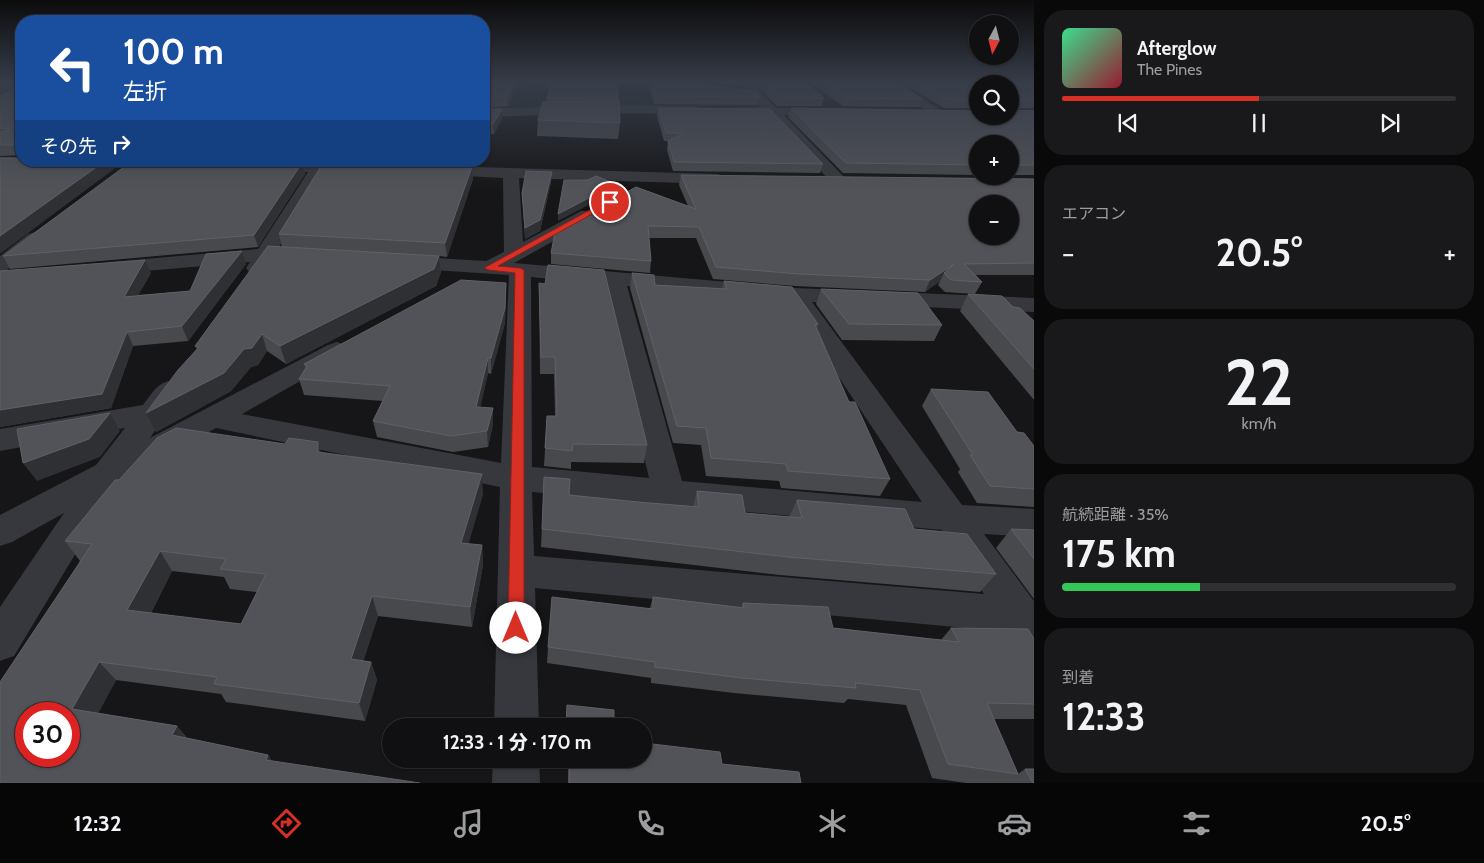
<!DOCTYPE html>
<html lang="ja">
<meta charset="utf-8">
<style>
:root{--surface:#101012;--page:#19191b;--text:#f1f3f6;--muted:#9c9d9f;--line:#303032;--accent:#d93025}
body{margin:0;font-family:Cabin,"Noto Sans JP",sans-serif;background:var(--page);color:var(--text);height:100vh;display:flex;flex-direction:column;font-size:19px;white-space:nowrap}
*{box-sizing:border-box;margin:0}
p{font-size:16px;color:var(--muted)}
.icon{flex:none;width:28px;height:28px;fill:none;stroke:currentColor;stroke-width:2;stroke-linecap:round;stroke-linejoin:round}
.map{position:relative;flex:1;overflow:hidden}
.sheet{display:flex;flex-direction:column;gap:10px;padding:10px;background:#09090a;width:450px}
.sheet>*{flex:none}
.top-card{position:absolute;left:15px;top:15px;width:475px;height:152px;border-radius:20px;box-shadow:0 1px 4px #0004,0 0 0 1px var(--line);background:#1a4fa0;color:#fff;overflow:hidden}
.needle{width:32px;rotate:187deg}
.tools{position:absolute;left:969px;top:15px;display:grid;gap:10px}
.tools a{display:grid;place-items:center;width:50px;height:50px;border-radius:50%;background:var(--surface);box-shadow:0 1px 4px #0004,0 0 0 1px var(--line);font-size:25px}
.speed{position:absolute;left:15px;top:702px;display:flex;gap:10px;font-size:25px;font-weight:700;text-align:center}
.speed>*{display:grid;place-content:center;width:65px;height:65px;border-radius:50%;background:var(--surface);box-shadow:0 1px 4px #0004,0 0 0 1px var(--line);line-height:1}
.speed .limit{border:8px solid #d22;background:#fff;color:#111}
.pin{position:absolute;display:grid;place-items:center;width:42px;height:42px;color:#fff;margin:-21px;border:2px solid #fff;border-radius:50%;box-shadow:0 1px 5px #0007}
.me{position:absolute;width:55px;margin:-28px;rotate:0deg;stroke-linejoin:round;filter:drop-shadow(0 0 4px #0008)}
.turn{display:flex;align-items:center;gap:18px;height:105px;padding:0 25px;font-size:22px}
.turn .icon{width:65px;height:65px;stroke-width:2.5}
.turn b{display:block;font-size:35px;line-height:42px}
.then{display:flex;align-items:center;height:48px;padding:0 25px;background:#0003;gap:10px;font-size:19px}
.big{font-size:38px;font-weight:800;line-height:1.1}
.sheet .widget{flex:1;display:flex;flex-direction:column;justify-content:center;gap:8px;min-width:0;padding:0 18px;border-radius:20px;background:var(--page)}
.sheet .dial{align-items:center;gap:0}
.dial b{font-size:65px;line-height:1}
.song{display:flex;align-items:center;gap:15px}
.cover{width:60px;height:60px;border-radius:8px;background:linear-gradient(135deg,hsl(150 70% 55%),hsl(350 70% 35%))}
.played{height:5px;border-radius:2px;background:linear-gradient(90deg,var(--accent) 50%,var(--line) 50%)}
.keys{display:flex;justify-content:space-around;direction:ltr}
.heat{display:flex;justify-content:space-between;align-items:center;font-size:28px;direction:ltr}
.charge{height:8px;border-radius:4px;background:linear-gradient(90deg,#34c759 35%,var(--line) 0)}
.trip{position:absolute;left:382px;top:718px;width:270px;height:50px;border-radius:25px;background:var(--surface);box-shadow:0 1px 4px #0004,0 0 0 1px var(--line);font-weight:800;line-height:50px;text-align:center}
.tab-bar{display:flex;height:80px;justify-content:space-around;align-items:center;background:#060607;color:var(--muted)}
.tab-bar .icon{width:35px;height:35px}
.tab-bar .selected{color:var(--accent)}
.tab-bar b{font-size:22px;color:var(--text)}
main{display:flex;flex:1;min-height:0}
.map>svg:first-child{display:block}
.green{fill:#1e261f}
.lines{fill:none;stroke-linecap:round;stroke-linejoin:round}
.stream{fill:#2c353c;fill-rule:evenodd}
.minor{fill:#37383d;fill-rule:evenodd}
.wall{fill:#47494d;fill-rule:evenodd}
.shaded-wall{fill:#2f3033}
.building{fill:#525359;stroke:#5f6168;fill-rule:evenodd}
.route{fill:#d93025;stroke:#8d1f18}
</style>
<main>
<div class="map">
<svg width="1034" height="783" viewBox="0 0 1034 783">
<rect width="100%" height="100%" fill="#161618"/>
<polygon class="green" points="550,84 595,94 678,99 750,95 767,110 485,111 484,101 518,99 511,88"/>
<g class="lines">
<polygon class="stream" points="542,81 547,81 530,86 484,91 484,89 530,84"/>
<g class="minor">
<polygon points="739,81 750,81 776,108 831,109 832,112 826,116 784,115 844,177 846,180 844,183 832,183 769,115 733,114 731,111 733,108 762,107"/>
<polygon points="883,81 896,81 945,113 939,117 934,116"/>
<polygon points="600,105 696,106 702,110 696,114 600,113 484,117 484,109"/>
<polygon points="0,157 21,158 21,161 176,163 168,168 0,167"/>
<polygon points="266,161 358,164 366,169 358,174 323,173 278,249 307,252 310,256 307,260 300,262 271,260 263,272 256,274 249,272 246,268 250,262 111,274 104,272 101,268 104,264 111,262 258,249 308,172 260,169 258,166"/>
<path d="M436 166 718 174 726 179 718 184 519 178 523 242 581 211H593L596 215 593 219 514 263 795 288 1034 298V312L812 302 962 505 1034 509V537L984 534 1034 601V653L1020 647 1009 632 535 588 539 726H494L500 487 216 428 118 483 14 656 0 661V607L64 513 12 542 0 546V515L96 465 125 428 0 451V429L143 405C154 391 160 377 180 382L184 388 150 438 328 345 337 342 346 345 350 350 346 355 242 414 501 463 509 275 403 268 396 266 393 262 396 258 403 256 486 261 504 252 503 178 430 174 428 171ZM531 277 604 284 649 478 532 467ZM627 286 788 301 922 502 682 481ZM532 492 942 530 984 594 534 556Z"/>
<polygon points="35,232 42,234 45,238 42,242 7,270 0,272 0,256 28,234"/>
<polygon points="493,759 539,759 540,783 492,783"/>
</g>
</g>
<g class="wall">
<polygon points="0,81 21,81 21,156 21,155 0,156 0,96 18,87 0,94"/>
<polygon points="484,81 520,81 508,106 484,108"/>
<polygon points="618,81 618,100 620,123 618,139 537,136 538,120 547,102 547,99"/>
<polygon points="648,81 680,81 760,97 758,105 654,104"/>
<polygon points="696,81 742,81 740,86"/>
<polygon points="752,81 804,81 824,98 822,106 777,106"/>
<polygon points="809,81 894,81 922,99 919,107 843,106"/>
<polygon points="899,81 1030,81 1034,82 1034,108 1011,108 1010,110 1034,111 1034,175 1010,175 1010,144 978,144 978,175 843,173 788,117 791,108 1010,116 978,84 978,108 944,108"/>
<polygon points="659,108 823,164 820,173 673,171 667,150 668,141 664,141 657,116"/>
<polygon points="484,109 502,118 494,134 489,134 489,144 484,154"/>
<polygon points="332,161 480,161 478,166"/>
<polygon points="302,163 305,174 258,247 10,269 3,256"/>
<polygon points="472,167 473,179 447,257 439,256 441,272 436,286 286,364 267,351 258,365 251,367 231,391 156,432 197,349 195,346 282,247 279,234"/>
<polygon points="552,172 551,182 540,231 525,239 522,193"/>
<polygon points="681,175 1034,179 1034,275 976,275 982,282 975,294 945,292 938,285 940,281 925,292 795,286 713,279 696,238 649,238 651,261 650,273 551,264 551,253 688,206 679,185"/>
<polygon points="246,264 188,341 133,346 111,408 0,427 0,271 151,273 138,295 190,291"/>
<polygon points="632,273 655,285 722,289 724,281 818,324 817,328 849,402 890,479 880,496 781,488 779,481 706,476 701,445 673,443 630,288"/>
<polygon points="506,283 505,323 491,374 488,373 480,407 493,424 488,447 453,452 377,437 373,421 383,401 304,395 299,379 306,369 304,364"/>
<polygon points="539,283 647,445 644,463 571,462 571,469 544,466 547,416 555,416 554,374 540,374"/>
<polygon points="821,289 942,325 934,341 842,340 816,304"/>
<polygon points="968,294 1013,307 1034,321 1034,400 960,311"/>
<polygon points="931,389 1017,432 1034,446 1034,507 977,503 958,472 960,469 922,406"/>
<path d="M321 452 483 494 468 544 482 545 483 565 472 627 378 616 363 661 371 662 377 680 365 721 226 702 221 694 116 680 98 713 177 726 187 738 268 755 271 760 0 783 80 561 65 541 119 480ZM172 571 224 577 230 589 257 592 241 624 151 613Z"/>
<polygon points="544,477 569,495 693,507 697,491 745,513 789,517 797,500 914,529 996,574 980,592 780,575 541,547"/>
<polygon points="1011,529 1034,530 1034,599 996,548"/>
<polygon points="653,597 741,607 743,603 833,628 941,640 951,628 1034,639 1034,719 994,719 1018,774 1025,769 1034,783 966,783 932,778 906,705 848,699 844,703 734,693 651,683 651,678 547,663 548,647 650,608"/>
<polygon points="563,759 644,759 722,764 801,783 568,783 568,766 562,765"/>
</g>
<g class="shaded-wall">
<polygon points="8,81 18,81 20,86 0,94 0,84"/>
<polygon points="516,81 520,81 508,106 507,97"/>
<polygon points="502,109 502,118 494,134 493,124"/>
<polygon points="489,134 489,144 484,154 484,143"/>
<polygon points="105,161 111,161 114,169 0,254 0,236"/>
<polygon points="302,163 305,174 258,247 254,235"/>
<polygon points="472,167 473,179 447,257 445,243"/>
<polygon points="552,172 551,182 540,231 525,239 525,228"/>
<polygon points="616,184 615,191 558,221 558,214"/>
<polygon points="242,251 246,264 188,341 182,326"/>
<polygon points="439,256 441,272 436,286 286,364 280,346"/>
<polygon points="145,260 151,273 130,310 124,297"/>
<polygon points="954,264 944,273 940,281 925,292 930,280"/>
<polygon points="506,283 505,323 491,374 491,358"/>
<polygon points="127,332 133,346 111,408 0,427 0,410"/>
<polygon points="262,334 267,351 258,365 251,367 231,391 156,432 146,413 244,349"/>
<polygon points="488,358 488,373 477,423 476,407"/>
<polygon points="493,408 493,424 488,447 487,431"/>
<polygon points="110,413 120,431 100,457 37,481 23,463"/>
<polygon points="318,442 324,462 318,452"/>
<polygon points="482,474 483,494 463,563 461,543"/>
<polygon points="482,545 483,565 472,627 470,607"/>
<polygon points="160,551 172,571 142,630 127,610"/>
<polygon points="372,596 378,616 358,678 351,659"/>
<polygon points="99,662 116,680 91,727 72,709"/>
<polygon points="371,662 377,680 365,721 359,703"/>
<polygon points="177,726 191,744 172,735"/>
<polygon points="268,755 279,772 266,760"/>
</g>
<g class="building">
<polygon points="0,81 8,81 0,84"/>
<polygon points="19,81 21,81 21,149 17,149 16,145 0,145 0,133 10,129 0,128 0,96 18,88"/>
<polygon points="484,81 516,81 507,97 484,98"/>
<polygon points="552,81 618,81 618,98 547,99"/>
<polygon points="651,81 680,81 754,91 760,97 655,96"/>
<polygon points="761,81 804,81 824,98 779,98"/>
<polygon points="821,81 894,81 922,99 845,98"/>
<polygon points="914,81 1030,81 1034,82 1034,100 1014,100 1012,106 1010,107 1010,84 978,84 978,100 947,100"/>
<polygon points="619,100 620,123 538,120 543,102"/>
<polygon points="659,108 770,109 823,164 674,162 668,141 685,133 666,133"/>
<polygon points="791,108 978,111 978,116 1010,116 1010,110 1034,111 1034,165 1010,165 1010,144 978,144 978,165 846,163"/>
<polygon points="484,109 502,109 493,124 484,124"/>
<polygon points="484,132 489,134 484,143"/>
<polygon points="0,158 21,158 21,161 105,161 0,236"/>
<polygon points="132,161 242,161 302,163 254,235 3,256"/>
<polygon points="323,163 472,167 445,243 279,234"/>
<polygon points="526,171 552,172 540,220 525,228 522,193"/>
<path d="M681 175 1034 179V263L964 264 982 282 951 280 944 273 954 264 930 280 799 274 716 267 699 227 648 226 651 261 551 253 555 232 636 187 696 209ZM978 204H1010V236H978Z"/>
<polygon points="596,176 616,184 558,214 564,180 588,180"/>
<polygon points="268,246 439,256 434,269 280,346 262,334 252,348 244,349 224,373 146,413 178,370 199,347 195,346"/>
<polygon points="242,251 182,326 127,332 102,394 0,410 0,271 145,260 124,297 190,291 206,254"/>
<polygon points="548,265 604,270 647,445 573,444 572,451 545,448 547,416 557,416 555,357 541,357 539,283 545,284"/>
<polygon points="632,273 654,275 655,285 727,289 724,281 792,287 818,324 815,325 849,402 855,402 890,479 788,471 786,464 711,458 706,428 677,426"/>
<polygon points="461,280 506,283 505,308 491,358 488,358 476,407 493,408 487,431 451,436 373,421 390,386 299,379 307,366 304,364"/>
<polygon points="821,289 918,293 942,325 849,324"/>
<polygon points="968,294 1002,296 1013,307 1020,308 1034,321 1034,369"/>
<polygon points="931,389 988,392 1017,432 1024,433 1034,446 1034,489 990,486 970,455 973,455"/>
<polygon points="110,413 89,439 23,463 17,429"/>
<path d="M176 428 285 444 289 438 318 442V452L482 474 461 543 482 545 470 607 372 596 351 659 371 662 359 703 214 684 217 677 99 662 72 709 177 726 172 735 268 755 266 760 420 783H0V682L92 544 65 541 115 480H119L157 438ZM160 551 226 559 220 569 266 574 241 624 127 610ZM26 714H69V756H26Z"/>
<polygon points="544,477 570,479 569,495 638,502 699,507 697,491 742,495 745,513 802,518 797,500 905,509 914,529 967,534 996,574 788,557 542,529"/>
<polygon points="1011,529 1034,530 1034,559"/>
<polygon points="552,597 653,609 653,597 744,608 743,603 828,607 833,628 959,642 951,628 1028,629 1034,639 1034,704 987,703 1018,774 948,764 920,690 855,683 856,688 742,678 655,667 655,662 548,647"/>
<polygon points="567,705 614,710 614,726 566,726"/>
<polygon points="644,743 720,752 722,764 799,772 801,783 569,783 570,759 644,759"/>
<polygon points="1025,769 1034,769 1034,783 1033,783"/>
</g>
<linearGradient id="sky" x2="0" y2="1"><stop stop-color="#0c0c0d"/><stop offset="0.43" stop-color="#363c48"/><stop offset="1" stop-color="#363c48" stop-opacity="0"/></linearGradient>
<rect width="1034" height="190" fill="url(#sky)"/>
<polygon class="route" points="608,200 614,202 498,266 520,268 524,270 524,628 522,634 516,636 510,634 508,628 515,273 489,270 484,268"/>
</svg>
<div class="tools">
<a><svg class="needle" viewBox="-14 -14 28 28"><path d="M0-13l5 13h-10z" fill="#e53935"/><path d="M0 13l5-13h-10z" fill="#9c9d9f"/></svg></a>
<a><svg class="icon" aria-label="search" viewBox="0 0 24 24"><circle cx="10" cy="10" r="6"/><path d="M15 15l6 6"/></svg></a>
<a>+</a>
<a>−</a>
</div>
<div class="speed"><div class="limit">30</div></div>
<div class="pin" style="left:610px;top:202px;background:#d93025"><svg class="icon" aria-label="arrive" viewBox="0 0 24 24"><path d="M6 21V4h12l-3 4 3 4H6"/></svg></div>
<svg class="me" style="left:516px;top:628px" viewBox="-20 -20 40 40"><circle r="19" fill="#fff"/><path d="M0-13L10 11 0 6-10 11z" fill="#d93025"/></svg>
<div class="trip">12:33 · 1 分 · 170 m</div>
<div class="top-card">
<div class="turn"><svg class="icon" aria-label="left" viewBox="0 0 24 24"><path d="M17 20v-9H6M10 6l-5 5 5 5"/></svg><div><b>100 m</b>左折</div></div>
<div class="then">その先<svg class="icon" aria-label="right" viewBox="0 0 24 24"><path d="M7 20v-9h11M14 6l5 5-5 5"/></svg></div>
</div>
</div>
<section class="sheet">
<div class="widget">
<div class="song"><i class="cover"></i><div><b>Afterglow</b><p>The Pines</p></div></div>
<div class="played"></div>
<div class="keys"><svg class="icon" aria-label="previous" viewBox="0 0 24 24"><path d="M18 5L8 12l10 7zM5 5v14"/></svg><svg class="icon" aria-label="pause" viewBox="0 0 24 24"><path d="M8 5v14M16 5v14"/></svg><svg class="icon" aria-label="next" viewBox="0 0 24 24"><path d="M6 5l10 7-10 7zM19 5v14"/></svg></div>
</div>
<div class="widget"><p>エアコン</p>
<div class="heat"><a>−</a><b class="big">20.5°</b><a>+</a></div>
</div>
<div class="widget dial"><b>22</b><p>km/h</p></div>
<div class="widget"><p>航続距離 · 35%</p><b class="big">175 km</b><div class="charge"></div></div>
<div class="widget"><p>到着</p><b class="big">12:33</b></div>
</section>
</main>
<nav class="tab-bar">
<b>12:32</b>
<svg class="icon selected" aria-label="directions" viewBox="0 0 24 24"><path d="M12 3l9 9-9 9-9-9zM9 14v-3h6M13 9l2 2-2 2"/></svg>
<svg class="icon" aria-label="music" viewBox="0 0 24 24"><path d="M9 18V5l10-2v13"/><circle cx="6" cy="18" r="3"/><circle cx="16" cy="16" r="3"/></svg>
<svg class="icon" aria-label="phone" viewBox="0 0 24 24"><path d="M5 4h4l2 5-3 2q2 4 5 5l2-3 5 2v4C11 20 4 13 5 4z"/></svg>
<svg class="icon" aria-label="climate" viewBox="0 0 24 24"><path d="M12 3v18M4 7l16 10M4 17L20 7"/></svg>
<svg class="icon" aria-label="car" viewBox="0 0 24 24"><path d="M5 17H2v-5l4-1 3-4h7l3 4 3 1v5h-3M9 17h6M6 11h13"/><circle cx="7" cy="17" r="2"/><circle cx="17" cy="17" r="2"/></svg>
<svg class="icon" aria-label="filters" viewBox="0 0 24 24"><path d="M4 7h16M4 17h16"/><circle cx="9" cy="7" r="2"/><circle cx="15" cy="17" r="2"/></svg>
<b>20.5°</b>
</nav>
